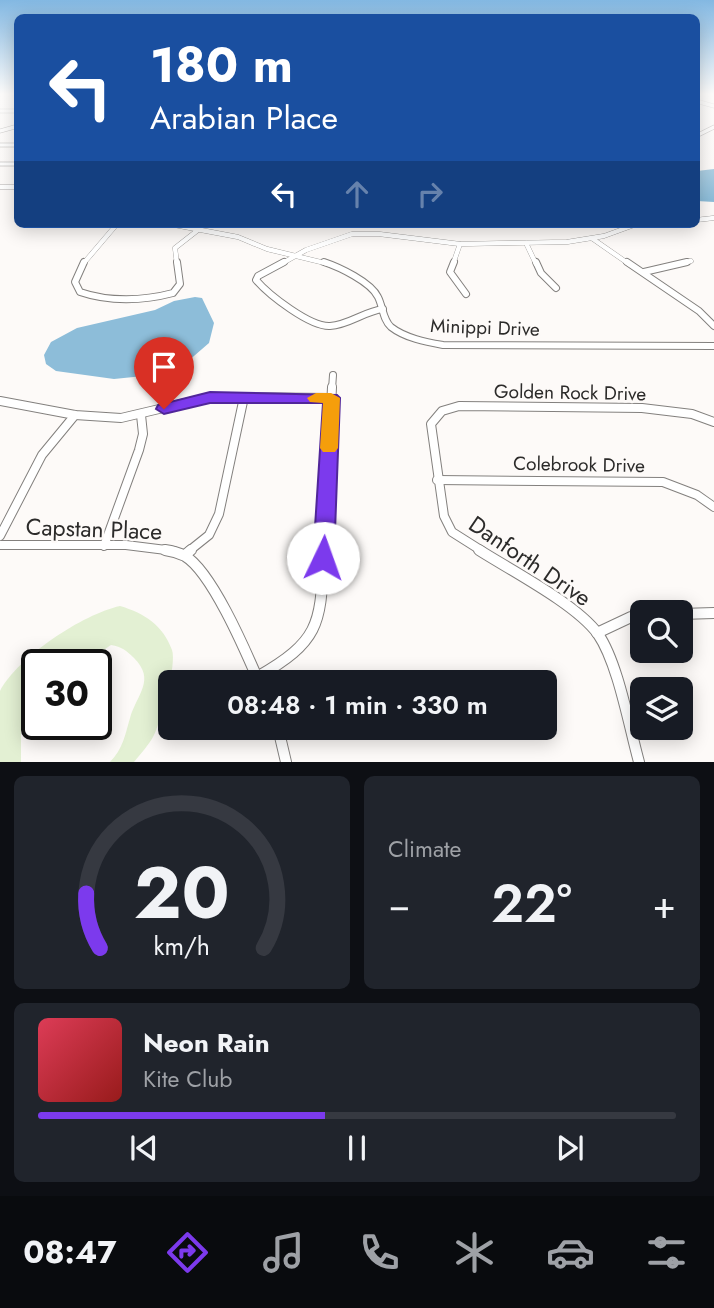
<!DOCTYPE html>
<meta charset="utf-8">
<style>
:root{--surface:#171b24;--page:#20242c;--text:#f1f3f6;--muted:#9ea1a6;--line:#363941;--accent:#7c3aed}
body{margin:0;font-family:Jost,sans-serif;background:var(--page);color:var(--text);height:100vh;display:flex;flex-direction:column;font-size:26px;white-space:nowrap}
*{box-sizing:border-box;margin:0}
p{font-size:23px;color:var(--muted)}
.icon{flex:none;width:38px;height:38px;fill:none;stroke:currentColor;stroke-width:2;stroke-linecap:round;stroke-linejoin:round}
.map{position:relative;height:762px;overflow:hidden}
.drawer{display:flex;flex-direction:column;gap:14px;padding:14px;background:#0d0f14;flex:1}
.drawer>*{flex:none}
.guide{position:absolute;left:14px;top:14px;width:686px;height:214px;border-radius:10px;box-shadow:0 4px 18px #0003;background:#1a4fa0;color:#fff;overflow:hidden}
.fabs{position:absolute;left:630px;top:600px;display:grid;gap:14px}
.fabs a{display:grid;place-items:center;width:63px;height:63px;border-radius:10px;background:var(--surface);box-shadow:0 4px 18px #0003;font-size:35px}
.speed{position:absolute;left:21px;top:649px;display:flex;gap:14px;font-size:35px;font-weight:700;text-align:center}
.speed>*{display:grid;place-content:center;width:91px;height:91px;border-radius:50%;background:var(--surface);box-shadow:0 4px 18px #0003;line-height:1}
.speed .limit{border:4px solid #111;border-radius:10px;background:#fff;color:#111}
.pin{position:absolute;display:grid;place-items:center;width:60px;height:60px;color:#fff;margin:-72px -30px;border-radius:50% 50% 50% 0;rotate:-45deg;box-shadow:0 0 7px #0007}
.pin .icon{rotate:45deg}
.me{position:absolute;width:77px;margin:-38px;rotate:3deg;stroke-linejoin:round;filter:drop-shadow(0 0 5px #0008)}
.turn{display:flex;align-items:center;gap:24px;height:147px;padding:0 21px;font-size:32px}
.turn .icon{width:91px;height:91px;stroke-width:2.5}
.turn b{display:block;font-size:49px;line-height:60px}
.lanes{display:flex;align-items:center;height:66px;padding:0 21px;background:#0003;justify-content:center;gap:35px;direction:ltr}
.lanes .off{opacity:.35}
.big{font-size:52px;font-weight:600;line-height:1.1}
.drawer .tile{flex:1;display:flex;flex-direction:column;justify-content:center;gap:10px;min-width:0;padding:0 24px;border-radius:10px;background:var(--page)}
.drawer .dial{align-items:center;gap:0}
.dial svg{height:182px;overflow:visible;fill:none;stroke:var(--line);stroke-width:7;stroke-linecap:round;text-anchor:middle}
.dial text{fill:var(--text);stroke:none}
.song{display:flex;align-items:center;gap:21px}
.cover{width:84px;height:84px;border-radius:10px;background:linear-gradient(135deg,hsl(350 70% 55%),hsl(0 70% 35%))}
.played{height:7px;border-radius:4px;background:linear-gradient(90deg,var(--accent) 45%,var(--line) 45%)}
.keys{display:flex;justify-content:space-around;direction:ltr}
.heat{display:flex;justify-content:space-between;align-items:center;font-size:38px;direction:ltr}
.drawer .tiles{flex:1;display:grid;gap:14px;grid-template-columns:1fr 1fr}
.tile:last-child{grid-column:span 2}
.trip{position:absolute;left:158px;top:670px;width:399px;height:70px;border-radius:10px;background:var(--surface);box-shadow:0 4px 18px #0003;font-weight:600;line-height:70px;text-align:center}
.menu{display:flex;height:112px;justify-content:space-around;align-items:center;background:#090b0e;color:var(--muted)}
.menu .icon{width:49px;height:49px}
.menu .selected{color:var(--accent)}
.menu b{font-size:32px;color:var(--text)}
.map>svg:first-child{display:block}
.green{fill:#e3f0d3}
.water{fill:#8dbdd9}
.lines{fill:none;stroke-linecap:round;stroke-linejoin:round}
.street-far4-casing{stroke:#83807e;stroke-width:4.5}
.street-far3-casing{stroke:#83807e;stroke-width:5}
.street-far2-casing{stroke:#83807e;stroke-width:8}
.street-far1-casing{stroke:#83807e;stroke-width:10}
.street-casing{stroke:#83807e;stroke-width:12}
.street-far4{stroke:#fff;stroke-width:3.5}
.street-far3{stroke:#fff;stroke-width:4.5}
.street-far2{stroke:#fff;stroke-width:6}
.street-far1{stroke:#fff;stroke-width:8}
.street{stroke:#fff;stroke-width:10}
.route{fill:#7c3aed;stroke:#51269a;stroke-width:2}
.slow{fill:#f59e0b}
.labels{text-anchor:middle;stroke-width:5;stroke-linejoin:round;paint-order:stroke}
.street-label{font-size:19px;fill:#2c2b2a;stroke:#fdfaf8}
.near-street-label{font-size:23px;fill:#2c2b2a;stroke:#fdfaf8}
</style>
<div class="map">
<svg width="714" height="762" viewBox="0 0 714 762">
<rect width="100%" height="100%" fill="#fdfaf8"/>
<path class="green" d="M120 606C144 613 163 625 172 650 177 664 161 721 154 735 149 745 141 753 134 762H110C123 749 125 735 130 718 137 694 156 680 134 658 126 650 122 647 111 645L81 665H37V706L21 727V762H0V691C18 657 83 614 120 606Z"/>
<g class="water">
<polygon points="714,169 714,202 697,201 697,171"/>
<polygon points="195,297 202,298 214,323 209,343 187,362 163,374 114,379 56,371 46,364 44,355 51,342 77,328 155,310 174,301"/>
</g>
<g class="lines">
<defs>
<g id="street-far4">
<polyline points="13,93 18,96"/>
<polyline points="696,101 714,106"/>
<polyline points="0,111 18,111"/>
<polyline points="0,131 18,126"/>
<polyline points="696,136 714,127"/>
<polyline points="0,145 18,145"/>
<polyline points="0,164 18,164"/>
</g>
<g id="street-far3">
<polyline points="0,187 18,187"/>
<polyline points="696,220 714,218"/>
<polyline points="169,224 238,237 267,249 329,264"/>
<polyline points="593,239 629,264"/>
<polyline points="526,243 536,264"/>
<polyline points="83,264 117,224"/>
<polyline points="177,264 175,248 198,230"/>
<polyline points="281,264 306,250 352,234 379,234 460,244 567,242 604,236 637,224"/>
<polyline points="453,264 460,244"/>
<polyline points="679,264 691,261"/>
</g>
<g id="street-far2">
<path d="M84 262 75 282 80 292C109 302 143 301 173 293L180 284 177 262"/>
<path d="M284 262 258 276 256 280C269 295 310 327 330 326 349 325 365 311 383 309"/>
<path d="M324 262C339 267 371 282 378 297 383 307 383 320 391 327 405 338 426 342 443 345L714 346"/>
<polyline points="454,262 450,272 466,294"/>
<polyline points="536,262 541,273 556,288"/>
<polyline points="627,262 699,311 714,326"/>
<polyline points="644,272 687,262"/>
<polyline points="332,389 333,375"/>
</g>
<g id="street-far1">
<polyline points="0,401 75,415 121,418 210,397 331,398"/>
<polyline points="437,480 663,482 697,495 714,507"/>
<polyline points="0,536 42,455 75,415"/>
<polyline points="0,545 126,545 174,551"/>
<polyline points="104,546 139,450 143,434 141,415"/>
<polyline points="189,551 209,535 219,514 244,397"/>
<polyline points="324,551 332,387"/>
<polyline points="482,551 452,532 444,516 431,424 442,411 459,406 642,408 692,414 714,422"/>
</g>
<g id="street">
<path d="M165 550C172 551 179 553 185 556 212 572 246 652 259 682"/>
<path d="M479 550C512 571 576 604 598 634 618 663 629 726 639 762"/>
<polyline points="185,555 191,550"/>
<polyline points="681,614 714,613"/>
<polyline points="597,633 631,617 642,616"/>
<path d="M257 677C324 639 320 621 324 550"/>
<polyline points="278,728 286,762"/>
</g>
</defs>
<use href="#street-far4" class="street-far4-casing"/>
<use href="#street-far3" class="street-far3-casing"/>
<use href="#street-far2" class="street-far2-casing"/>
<use href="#street-far1" class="street-far1-casing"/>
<use href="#street" class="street-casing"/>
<use href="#street-far4" class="street-far4"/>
<use href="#street-far3" class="street-far3"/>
<use href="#street-far2" class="street-far2"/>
<use href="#street-far1" class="street-far1"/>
<use href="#street" class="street"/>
</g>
<linearGradient id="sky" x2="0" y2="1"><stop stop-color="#83b8e2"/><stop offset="0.47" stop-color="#fefdfc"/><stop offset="1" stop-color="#fefdfc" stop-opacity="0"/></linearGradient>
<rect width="714" height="200" fill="url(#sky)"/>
<polygon class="route" points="210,392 337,395 340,398 334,558 331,564 323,567 316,564 313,558 323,403 210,403 164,414 156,409 158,405"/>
<polygon class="slow" points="316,393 331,393 340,398 338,448 335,452 323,452 320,448 323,403 310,402 307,398"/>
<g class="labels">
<g class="street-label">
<text transform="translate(485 327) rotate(2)" y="7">Minippi Drive</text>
<text transform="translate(570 392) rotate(1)" y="7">Golden Rock Drive</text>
<text transform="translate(579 464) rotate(1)" y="7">Colebrook Drive</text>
</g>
<g class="near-street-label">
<text transform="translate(94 529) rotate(2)" y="8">Capstan Place</text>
<text transform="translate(530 561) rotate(34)" y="8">Danforth Drive</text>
</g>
</g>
</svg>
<div class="fabs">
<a><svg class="icon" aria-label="search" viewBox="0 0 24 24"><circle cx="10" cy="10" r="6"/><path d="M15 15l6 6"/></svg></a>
<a><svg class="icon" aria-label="layers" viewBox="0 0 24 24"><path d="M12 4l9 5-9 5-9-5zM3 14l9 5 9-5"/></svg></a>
</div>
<div class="speed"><div class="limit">30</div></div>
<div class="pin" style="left:164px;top:409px;background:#d93025"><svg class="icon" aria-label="arrive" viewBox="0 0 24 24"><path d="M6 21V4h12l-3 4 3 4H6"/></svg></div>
<svg class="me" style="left:323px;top:558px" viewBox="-20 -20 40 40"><circle r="19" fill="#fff"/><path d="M0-13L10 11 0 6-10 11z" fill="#7c3aed"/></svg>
<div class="trip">08:48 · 1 min · 330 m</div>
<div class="guide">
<div class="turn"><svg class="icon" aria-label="left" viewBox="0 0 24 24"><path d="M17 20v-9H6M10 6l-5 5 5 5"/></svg><div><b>180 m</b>Arabian Place</div></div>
<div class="lanes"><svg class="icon" aria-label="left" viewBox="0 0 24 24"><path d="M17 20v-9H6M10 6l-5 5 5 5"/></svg><svg class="icon off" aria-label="ahead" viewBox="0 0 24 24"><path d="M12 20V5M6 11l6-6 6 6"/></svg><svg class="icon off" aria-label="right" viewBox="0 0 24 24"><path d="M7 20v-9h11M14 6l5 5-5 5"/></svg></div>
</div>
</div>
<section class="drawer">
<div class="tiles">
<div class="tile dial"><svg viewBox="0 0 100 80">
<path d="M14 69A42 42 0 1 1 86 69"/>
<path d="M14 69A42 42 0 0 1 8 45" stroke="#7c3aed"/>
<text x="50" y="56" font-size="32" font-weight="700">20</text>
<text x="50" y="72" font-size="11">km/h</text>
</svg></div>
<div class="tile"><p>Climate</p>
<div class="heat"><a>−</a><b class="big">22°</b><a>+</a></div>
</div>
<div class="tile">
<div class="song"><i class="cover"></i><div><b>Neon Rain</b><p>Kite Club</p></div></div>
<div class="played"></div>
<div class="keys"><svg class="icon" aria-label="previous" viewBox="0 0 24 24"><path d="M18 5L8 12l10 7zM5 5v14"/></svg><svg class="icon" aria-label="pause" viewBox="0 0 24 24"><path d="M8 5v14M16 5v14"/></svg><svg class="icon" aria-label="next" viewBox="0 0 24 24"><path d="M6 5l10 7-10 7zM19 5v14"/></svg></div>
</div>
</div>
</section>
<nav class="menu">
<b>08:47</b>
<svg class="icon selected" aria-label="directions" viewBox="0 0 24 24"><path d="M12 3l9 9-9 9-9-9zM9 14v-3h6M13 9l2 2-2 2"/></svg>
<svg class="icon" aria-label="music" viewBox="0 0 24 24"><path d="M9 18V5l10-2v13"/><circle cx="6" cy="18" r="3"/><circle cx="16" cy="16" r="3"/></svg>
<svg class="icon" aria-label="phone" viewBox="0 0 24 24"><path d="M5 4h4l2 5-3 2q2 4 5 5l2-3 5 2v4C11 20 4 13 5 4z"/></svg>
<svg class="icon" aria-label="climate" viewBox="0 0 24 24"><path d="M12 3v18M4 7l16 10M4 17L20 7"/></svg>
<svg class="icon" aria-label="car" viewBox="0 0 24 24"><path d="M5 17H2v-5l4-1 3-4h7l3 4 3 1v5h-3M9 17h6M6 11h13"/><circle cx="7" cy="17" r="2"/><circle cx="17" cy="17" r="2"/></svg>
<svg class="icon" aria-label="filters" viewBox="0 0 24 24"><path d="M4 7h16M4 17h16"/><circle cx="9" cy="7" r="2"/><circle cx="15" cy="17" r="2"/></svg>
</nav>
